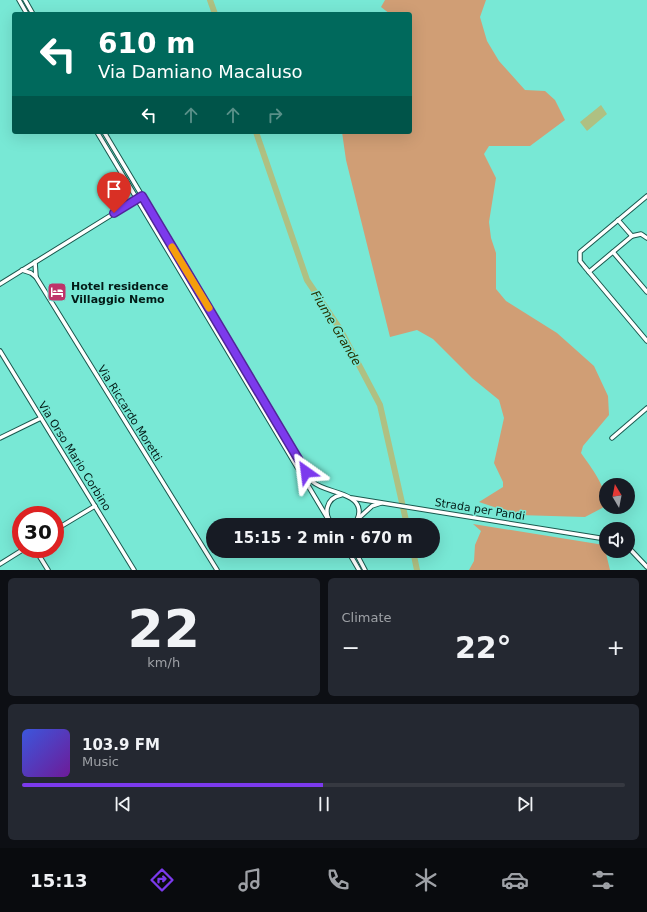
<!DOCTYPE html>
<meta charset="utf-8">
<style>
:root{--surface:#171b24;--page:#242831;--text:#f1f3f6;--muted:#9ea1a6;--line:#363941;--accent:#7c3aed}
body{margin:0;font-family:"DejaVu Sans",sans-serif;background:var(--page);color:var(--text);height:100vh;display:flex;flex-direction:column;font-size:15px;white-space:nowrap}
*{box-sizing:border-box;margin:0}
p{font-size:13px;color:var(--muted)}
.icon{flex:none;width:22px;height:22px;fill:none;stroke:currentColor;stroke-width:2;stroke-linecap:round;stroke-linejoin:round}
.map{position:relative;height:570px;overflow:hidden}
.panel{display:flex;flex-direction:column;gap:8px;padding:8px;background:#0d0f14;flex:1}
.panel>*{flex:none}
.top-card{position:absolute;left:12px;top:12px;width:400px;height:122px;border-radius:4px;box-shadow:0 4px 16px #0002;background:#00695c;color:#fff;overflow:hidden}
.needle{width:26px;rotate:350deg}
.controls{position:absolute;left:599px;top:478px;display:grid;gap:8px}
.controls a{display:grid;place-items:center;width:36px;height:36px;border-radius:50%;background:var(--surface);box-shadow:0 4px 16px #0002;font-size:20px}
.speed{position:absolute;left:12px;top:506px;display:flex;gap:8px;font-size:20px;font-weight:700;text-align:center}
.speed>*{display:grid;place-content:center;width:52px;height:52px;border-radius:50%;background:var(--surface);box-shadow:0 4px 16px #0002;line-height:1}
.speed .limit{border:6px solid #d22;background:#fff;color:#111}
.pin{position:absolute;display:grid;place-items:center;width:34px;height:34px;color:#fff;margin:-41px -17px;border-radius:50% 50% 50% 0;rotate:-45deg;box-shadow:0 0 4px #0007}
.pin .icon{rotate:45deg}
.me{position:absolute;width:44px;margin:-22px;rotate:329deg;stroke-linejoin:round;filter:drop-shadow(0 0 3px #0008)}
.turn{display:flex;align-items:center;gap:14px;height:84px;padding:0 20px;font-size:18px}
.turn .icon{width:52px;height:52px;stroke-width:2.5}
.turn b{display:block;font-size:28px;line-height:34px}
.lanes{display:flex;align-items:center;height:38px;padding:0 20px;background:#0003;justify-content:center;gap:20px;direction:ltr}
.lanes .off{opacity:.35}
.big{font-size:30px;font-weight:600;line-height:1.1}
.panel .card{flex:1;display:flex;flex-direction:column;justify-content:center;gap:6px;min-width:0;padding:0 14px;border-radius:6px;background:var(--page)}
.panel .dial{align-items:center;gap:0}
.dial b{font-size:52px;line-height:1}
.song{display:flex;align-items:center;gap:12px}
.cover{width:48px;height:48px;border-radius:6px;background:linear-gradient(135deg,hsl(230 70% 55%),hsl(280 70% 35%))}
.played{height:4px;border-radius:2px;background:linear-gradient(90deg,var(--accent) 50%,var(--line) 50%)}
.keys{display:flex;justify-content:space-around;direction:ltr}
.heat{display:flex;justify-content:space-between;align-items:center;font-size:22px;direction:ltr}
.panel .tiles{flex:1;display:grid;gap:8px;grid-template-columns:1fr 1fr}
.card:last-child{grid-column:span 2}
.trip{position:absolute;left:206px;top:518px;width:234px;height:40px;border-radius:20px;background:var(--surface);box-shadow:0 4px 16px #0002;font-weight:600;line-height:40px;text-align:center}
.dock{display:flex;height:64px;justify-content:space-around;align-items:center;background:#090b0e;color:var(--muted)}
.dock .icon{width:28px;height:28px}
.dock .selected{color:var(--accent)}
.dock b{font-size:18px;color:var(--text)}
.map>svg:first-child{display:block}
.green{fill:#d09e75}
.water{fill:#afc082}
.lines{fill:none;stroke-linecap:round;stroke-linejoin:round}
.river{stroke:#afc082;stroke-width:6}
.minor-casing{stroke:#1a584e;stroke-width:5.5}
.minor{stroke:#fff;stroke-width:3.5}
.route-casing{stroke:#51269a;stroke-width:10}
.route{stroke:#7c3aed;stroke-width:7}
.slow{stroke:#f59e0b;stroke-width:7}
.labels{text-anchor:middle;stroke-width:3;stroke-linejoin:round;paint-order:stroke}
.poi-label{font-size:11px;font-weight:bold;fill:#031b17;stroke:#78e8d5;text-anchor:start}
.street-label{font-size:11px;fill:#031b17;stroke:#78e8d5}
.water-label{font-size:12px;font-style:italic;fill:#273001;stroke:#78e8d5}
</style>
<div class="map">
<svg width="647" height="570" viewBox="0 0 647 570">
<rect width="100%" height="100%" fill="#78e8d5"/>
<g class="green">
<path d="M385 0H486L480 17 487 41 499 61 525 90 545 91 555 100 565 120 530 146H489L484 154 496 178 489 222 491 238 496 253V289L506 301 557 333 594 366 608 396 609 415 583 446 581 453C592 469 606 485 606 506L585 517 518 515 479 502 503 487V482L494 463 504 418 499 400 472 378 433 339 417 330 390 337 346 160 342 132H410V14H390L381 7Z"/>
<polygon points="473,524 604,545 610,570 469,570 474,561 475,545 481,531"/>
</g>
<polygon class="water" points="601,105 607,114 587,131 580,122"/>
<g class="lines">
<g class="river">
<polyline points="210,0 215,14"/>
<polyline points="256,132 307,280 340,329 380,405 407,525"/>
<polyline points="413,551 417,570"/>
</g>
<defs>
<g id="minor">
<polyline points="19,0 27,14"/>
<polyline points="25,0 33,14"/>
<polyline points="97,132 328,519"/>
<path d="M104 132 313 482C325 493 360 492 359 512 359 517 356 522 352 525"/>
<polyline points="647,196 580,252 580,261 584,266 647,341"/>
<polyline points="618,220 632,236 641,234 647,238"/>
<polyline points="613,252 647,292"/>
<polyline points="35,262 36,277 217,570"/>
<polyline points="22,270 31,273 36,277"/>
<polyline points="589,272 632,236"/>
<polyline points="0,284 142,196"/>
<polyline points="0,351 134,570"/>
<polyline points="0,438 41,418"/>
<polyline points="612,438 647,408"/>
<polyline points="352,498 606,539"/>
<polyline points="360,517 372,506 381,503"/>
<path d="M334 525C322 515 326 498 341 495"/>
<polyline points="55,530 95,506"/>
<polyline points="628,547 647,567"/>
<polyline points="35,549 48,570"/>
<polyline points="348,551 359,570"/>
<polyline points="355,551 365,570"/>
<polyline points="0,564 24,549"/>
</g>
</defs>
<use href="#minor" class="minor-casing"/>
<use href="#minor" class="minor"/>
</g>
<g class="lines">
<defs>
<polyline id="route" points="114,213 142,196 306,472"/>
</defs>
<use href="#route" class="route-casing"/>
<use href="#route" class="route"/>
<polyline class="slow" points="172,247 209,308"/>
</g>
<defs>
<symbol id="hotel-square" viewBox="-11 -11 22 22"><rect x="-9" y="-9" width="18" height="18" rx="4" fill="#be336b" stroke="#78e8d5"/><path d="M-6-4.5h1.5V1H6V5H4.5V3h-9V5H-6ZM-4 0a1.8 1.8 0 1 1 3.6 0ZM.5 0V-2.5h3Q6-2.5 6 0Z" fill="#fff"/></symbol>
</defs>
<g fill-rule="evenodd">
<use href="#hotel-square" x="46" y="281" width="22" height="22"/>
</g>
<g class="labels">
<g class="poi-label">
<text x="71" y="290">Hotel residence<tspan x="71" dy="13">Villaggio Nemo</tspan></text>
</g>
<g class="street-label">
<text transform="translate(130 413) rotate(58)" y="4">Via Riccardo Moretti</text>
<text transform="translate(75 456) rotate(58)" y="4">Via Orso Mario Corbino</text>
<text transform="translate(480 509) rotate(9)" y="4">Strada per Pandi</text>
</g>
<g class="water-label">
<text transform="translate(336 328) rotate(59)" y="4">Fiume Grande</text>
</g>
</g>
</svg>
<div class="controls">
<a><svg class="needle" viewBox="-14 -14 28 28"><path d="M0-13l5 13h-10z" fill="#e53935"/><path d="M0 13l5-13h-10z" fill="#9ea1a6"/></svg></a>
<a><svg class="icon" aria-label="sound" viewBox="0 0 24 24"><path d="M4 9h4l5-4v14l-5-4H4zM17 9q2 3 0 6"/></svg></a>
</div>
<div class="speed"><div class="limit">30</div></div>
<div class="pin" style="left:114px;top:213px;background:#d93025"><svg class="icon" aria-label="arrive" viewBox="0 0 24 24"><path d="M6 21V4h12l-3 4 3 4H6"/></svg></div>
<svg class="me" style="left:306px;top:472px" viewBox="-20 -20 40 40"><path d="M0-17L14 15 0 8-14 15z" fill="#7c3aed" stroke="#fff" stroke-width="4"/></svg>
<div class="trip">15:15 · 2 min · 670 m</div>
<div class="top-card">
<div class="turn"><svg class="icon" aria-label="left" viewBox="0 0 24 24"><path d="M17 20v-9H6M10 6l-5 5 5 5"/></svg><div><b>610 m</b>Via Damiano Macaluso</div></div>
<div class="lanes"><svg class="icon" aria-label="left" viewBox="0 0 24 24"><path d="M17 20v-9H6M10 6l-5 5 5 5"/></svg><svg class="icon off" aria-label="ahead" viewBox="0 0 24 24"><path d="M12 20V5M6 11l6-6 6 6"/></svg><svg class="icon off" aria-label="ahead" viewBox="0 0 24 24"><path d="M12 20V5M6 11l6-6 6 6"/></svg><svg class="icon off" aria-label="right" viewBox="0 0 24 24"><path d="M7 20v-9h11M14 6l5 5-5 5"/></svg></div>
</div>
</div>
<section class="panel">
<div class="tiles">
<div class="card dial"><b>22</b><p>km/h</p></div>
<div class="card"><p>Climate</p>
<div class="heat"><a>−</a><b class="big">22°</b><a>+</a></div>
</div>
<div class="card">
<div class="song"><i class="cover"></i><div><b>103.9 FM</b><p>Music</p></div></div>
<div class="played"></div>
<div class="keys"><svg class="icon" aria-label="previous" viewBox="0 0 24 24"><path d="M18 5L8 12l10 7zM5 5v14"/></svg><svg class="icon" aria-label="pause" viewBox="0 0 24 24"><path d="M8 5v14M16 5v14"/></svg><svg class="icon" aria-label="next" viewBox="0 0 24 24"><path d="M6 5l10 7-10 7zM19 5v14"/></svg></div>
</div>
</div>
</section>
<nav class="dock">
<b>15:13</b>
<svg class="icon selected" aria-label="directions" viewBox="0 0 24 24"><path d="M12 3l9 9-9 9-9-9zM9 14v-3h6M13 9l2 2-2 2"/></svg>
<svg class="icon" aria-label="music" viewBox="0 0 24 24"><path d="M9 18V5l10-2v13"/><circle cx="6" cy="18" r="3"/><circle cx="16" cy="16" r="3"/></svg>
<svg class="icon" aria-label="phone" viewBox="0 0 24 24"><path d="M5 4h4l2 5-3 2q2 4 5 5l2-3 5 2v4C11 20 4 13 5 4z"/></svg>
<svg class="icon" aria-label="climate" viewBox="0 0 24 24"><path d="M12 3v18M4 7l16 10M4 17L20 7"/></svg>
<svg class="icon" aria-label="car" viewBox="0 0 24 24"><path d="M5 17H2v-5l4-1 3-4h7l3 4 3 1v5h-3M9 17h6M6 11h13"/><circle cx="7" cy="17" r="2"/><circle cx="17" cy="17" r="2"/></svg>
<svg class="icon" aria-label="filters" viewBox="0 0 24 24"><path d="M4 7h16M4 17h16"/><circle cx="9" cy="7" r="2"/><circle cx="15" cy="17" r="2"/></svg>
</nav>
